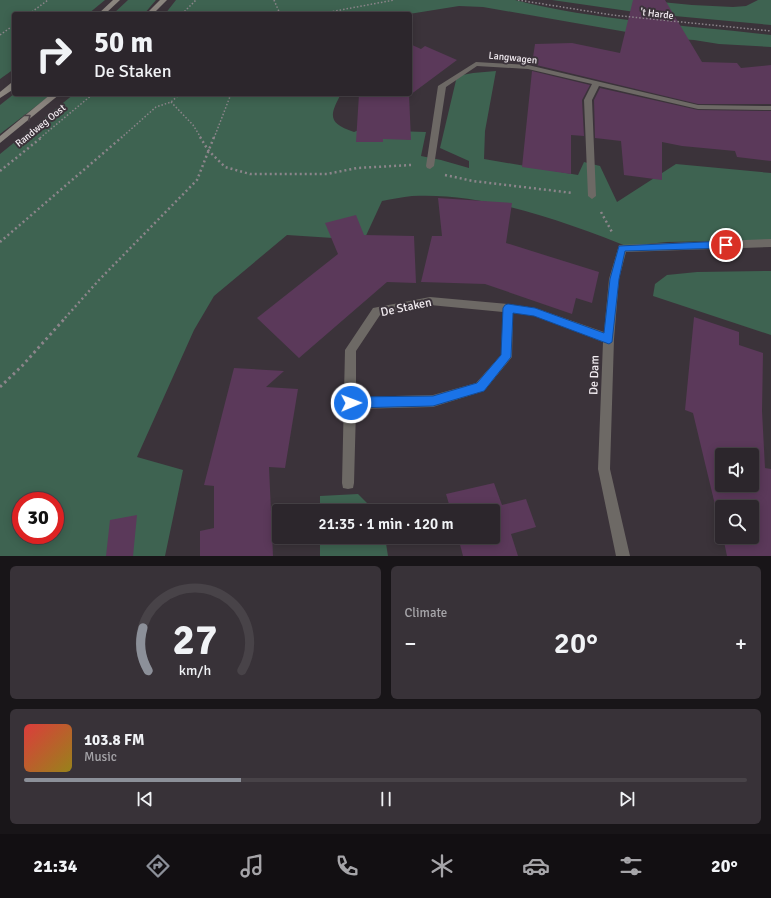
<!DOCTYPE html>
<meta charset="utf-8">
<style>
:root{--surface:#2c262c;--page:#383238;--text:#f1f3f6;--muted:#a6a5a9;--line:#484348;--accent:#8c9099}
body{margin:0;font-family:Signika,sans-serif;background:var(--page);color:var(--text);height:100vh;display:flex;flex-direction:column;font-size:15px;white-space:nowrap}
*{box-sizing:border-box;margin:0}
p{font-size:13px;color:var(--muted)}
.icon{flex:none;width:22px;height:22px;fill:none;stroke:currentColor;stroke-width:2;stroke-linecap:round;stroke-linejoin:round}
.map{position:relative;height:556px;overflow:hidden}
.details{display:flex;flex-direction:column;gap:10px;padding:10px;background:#181518;flex:1}
.details>*{flex:none}
.banner{position:absolute;left:12px;top:12px;width:400px;height:84px;border-radius:4px;box-shadow:0 2px 10px #0003,0 0 0 1px var(--line);background:#2c262c;color:var(--text);overflow:hidden}
.controls{position:absolute;left:715px;top:448px;display:grid;gap:8px}
.controls a{display:grid;place-items:center;width:44px;height:44px;border-radius:4px;background:var(--surface);box-shadow:0 2px 10px #0003,0 0 0 1px var(--line);font-size:20px}
.speed{position:absolute;left:12px;top:492px;display:flex;gap:8px;font-size:20px;font-weight:700;text-align:center}
.speed>*{display:grid;place-content:center;width:52px;height:52px;border-radius:50%;background:var(--surface);box-shadow:0 2px 10px #0003,0 0 0 1px var(--line);line-height:1}
.speed .limit{border:6px solid #d22;background:#fff;color:#111}
.pin{position:absolute;display:grid;place-items:center;width:34px;height:34px;color:#fff;margin:-17px;border:2px solid #fff;border-radius:50%;box-shadow:0 1px 4px #0007}
.me{position:absolute;width:44px;margin:-22px;rotate:89deg;stroke-linejoin:round;filter:drop-shadow(0 0 3px #0008)}
.turn{display:flex;align-items:center;gap:14px;height:84px;padding:0 16px;font-size:18px}
.turn .icon{width:52px;height:52px;stroke-width:2.5}
.turn b{display:block;font-size:28px;line-height:34px}
.big{font-size:30px;font-weight:600;line-height:1.1}
.details .card{flex:1;display:flex;flex-direction:column;justify-content:center;gap:6px;min-width:0;padding:0 14px;border-radius:6px;background:var(--page)}
.details .dial{align-items:center;gap:0}
.dial svg{height:104px;overflow:visible;fill:none;stroke:var(--line);stroke-width:7;stroke-linecap:round;text-anchor:middle}
.dial text{fill:var(--text);stroke:none}
.song{display:flex;align-items:center;gap:12px}
.cover{width:48px;height:48px;border-radius:6px;background:linear-gradient(135deg,hsl(0 70% 55%),hsl(50 70% 35%))}
.played{height:4px;border-radius:2px;background:linear-gradient(90deg,var(--accent) 30%,var(--line) 30%)}
.keys{display:flex;justify-content:space-around;direction:ltr}
.heat{display:flex;justify-content:space-between;align-items:center;font-size:22px;direction:ltr}
.details .tiles{flex:1;display:grid;gap:10px;grid-template-columns:1fr 1fr}
.card:last-child{grid-column:span 2}
.trip{position:absolute;left:272px;top:504px;width:228px;height:40px;border-radius:4px;background:var(--surface);box-shadow:0 2px 10px #0003,0 0 0 1px var(--line);font-weight:600;line-height:40px;text-align:center}
.tabs{display:flex;height:64px;justify-content:space-around;align-items:center;background:#120f12;color:var(--muted)}
.tabs .icon{width:28px;height:28px}
.tabs .selected{color:var(--accent)}
.tabs b{font-size:18px;color:var(--text)}
.map>svg:first-child{display:block}
.green{fill:#3e6351;fill-rule:evenodd}
.building{fill:#5b395a;fill-rule:evenodd}
.lines{fill:none;stroke-linecap:round;stroke-linejoin:round}
.path-far2{stroke:#8c858b;stroke-width:1.5;stroke-dasharray:1.5 2;stroke-linecap:butt}
.path-far1{stroke:#8c858b;stroke-width:2.5;stroke-dasharray:2 3;stroke-linecap:butt}
.path{stroke:#8c858b;stroke-width:3;stroke-dasharray:2.5 3.5;stroke-linecap:butt}
.minor{fill:#6d6965;fill-rule:evenodd}
.secondary{fill:#8b857f;fill-rule:evenodd}
.oneway{stroke:#4b4348}
.route{fill:#1a73e8;stroke:#114b97}
.labels{text-anchor:middle;stroke-width:4;stroke-linejoin:round;paint-order:stroke}
.far-street-label{font-size:10px;fill:#f3edf2;stroke:#3b333a}
.street-label{font-size:12px;fill:#f3edf2;stroke:#3b333a}
</style>
<div class="map">
<svg width="771" height="556" viewBox="0 0 771 556">
<rect width="100%" height="100%" fill="#3b333a"/>
<g class="green">
<polygon points="0,0 105,0 88,14 14,14 14,69 0,79"/>
<polygon points="128,0 156,0 144,14 113,14"/>
<path d="M176 0H515C598 21 685 25 771 35V47L719 44 694 40 661 38 483 7 459 6 409 14H165Z"/>
<polygon points="552,0 641,0 692,5 733,7 746,6 758,0 771,0 771,25 642,13"/>
<path d="M496 71 485 131 484 159 578 175 584 162 600 166 617 202 676 164 771 173V240L667 242 647 244 634 249C566 222 486 192 412 196 402 197 392 199 382 201L364 240 287 235 214 296 194 330 137 457 183 470 165 556H0V154L74 94H341C329 116 328 123 354 132L359 130 426 132 421 156 441 160 469 168V161L440 148 457 76 473 73ZM21 501H55V535H21Z"/>
<polygon points="14,94 52,94 0,134 0,105"/>
<polygon points="771,271 771,335 653,296 655,284 667,275 697,272"/>
<polygon points="358,494 375,511 320,511 320,496"/>
<polygon points="320,537 385,537 388,556 320,556"/>
</g>
<g class="building">
<polygon points="633,0 665,0 702,62 737,63 741,68 771,65 771,104 698,104 532,64 535,44 572,43 620,53"/>
<polygon points="410,44 421,49 425,46 457,60 410,95"/>
<polygon points="532,71 590,85 582,100 584,136 571,135 571,174 522,167"/>
<polygon points="600,88 698,110 771,111 771,161 737,157 735,151 682,146 662,142 662,180 624,175 621,141 595,138 594,100"/>
<polygon points="359,94 409,94 411,140 383,139 383,142 356,142"/>
<polygon points="438,198 512,203 506,243 599,272 592,303 576,298 572,314 485,284 421,282 432,236 442,236"/>
<polygon points="356,215 364,235 414,236 416,283 387,282 299,358 257,318 338,254 325,223"/>
<path d="M694 317 739 332V345L763 353 762 411 765 468 771 469V556H727L723 537H752V507H722V534L693 413 685 410ZM722 455H752V485H722Z"/>
<polygon points="234,368 284,371 266,387 298,389 285,468 269,467 273,556 200,556 200,531 214,528 214,486 204,485"/>
<polygon points="494,483 502,505 526,499 536,527 511,534 518,556 463,556 458,537 493,537 493,511 451,511 446,494"/>
<polygon points="137,515 133,556 106,556 110,520"/>
</g>
<g class="lines">
<g class="path-far2">
<polyline points="274,0 280,14"/>
<polyline points="518,0 612,15 771,31"/>
<polyline points="29,14 48,0"/>
<polyline points="182,14 196,0"/>
<polyline points="319,14 394,0"/>
<polyline points="0,35 14,25"/>
<polyline points="171,102 193,125 201,138"/>
<polyline points="40,138 93,94"/>
<polyline points="121,138 156,107 171,102 180,94"/>
<polyline points="214,138 231,94"/>
</g>
<g class="path-far1">
<polyline points="200,137 208,150 225,167 250,174 327,174 357,168 411,165"/>
<polyline points="0,171 42,137"/>
<polyline points="445,175 473,181 573,193"/>
<polyline points="601,212 612,232"/>
<polyline points="0,242 122,137"/>
<polyline points="65,318 99,280 197,180 214,137"/>
</g>
<polyline class="path" points="0,387 22,366 66,317"/>
<g class="minor">
<polygon points="476,62 528,65 698,105 771,106 771,110 698,109 599,86 592,100 596,196 592,199 588,196 584,100 592,84 528,69 477,66 446,87 434,166 430,169 427,168 426,166 438,86"/>
<path d="M771 239V247L626 252 619 279 614 339 610 469 630 556H616L598 469 603 342 535 316 513 313 512 357 484 391 433 407 356 409 354 483 353 488 348 489 343 488 342 483 345 350 373 308 430 297 508 304 535 308 604 332 609 279 619 245ZM430 305 503 312 501 355 476 383 433 395 356 397V351L380 315Z"/>
</g>
<g class="secondary">
<polygon points="113,0 120,0 105,14 98,14"/>
<polygon points="160,0 167,0 153,14 146,14"/>
<polygon points="11,83 14,83 14,89 0,98 0,92"/>
<polygon points="51,94 60,94 0,143 0,136"/>
</g>
</g>
<defs><path id="oneway-chevron" d="M-2-3.5L2.5 0L-2 3.5" fill="none" stroke-width="1.6" stroke-linecap="round" stroke-linejoin="round"/></defs>
<use class="oneway" href="#oneway-chevron" transform="translate(28 117) rotate(-39)"/>
<polygon class="route" points="726,241 731,245 726,248 625,251 619,279 612,342 609,344 534,316 513,313 511,357 484,391 433,406 351,408 347,406 345,403 347,399 351,397 433,396 477,383 501,355 503,308 505,305 508,304 535,308 604,333 610,279 619,246"/>
<g class="labels">
<g class="far-street-label">
<text transform="translate(657 13) rotate(7)" y="4">'t Harde</text>
<text transform="translate(513 57) rotate(6)" y="4">Langwagen</text>
<text transform="translate(40 125) rotate(-39)" y="4">Randweg Oost</text>
</g>
<g class="street-label">
<text transform="translate(406 307) rotate(-12)" y="4">De Staken</text>
<text transform="translate(594 375) rotate(-88)" y="4">De Dam</text>
</g>
</g>
</svg>
<div class="controls">
<a><svg class="icon" aria-label="sound" viewBox="0 0 24 24"><path d="M4 9h4l5-4v14l-5-4H4zM17 9q2 3 0 6"/></svg></a>
<a><svg class="icon" aria-label="search" viewBox="0 0 24 24"><circle cx="10" cy="10" r="6"/><path d="M15 15l6 6"/></svg></a>
</div>
<div class="speed"><div class="limit">30</div></div>
<div class="pin" style="left:726px;top:245px;background:#d93025"><svg class="icon" aria-label="arrive" viewBox="0 0 24 24"><path d="M6 21V4h12l-3 4 3 4H6"/></svg></div>
<svg class="me" style="left:351px;top:403px" viewBox="-20 -20 40 40"><circle r="17" fill="#1a73e8" stroke="#fff" stroke-width="3"/><path d="M0-11L8 9 0 5-8 9z" fill="#fff"/></svg>
<div class="trip">21:35 · 1 min · 120 m</div>
<div class="banner">
<div class="turn"><svg class="icon" aria-label="right" viewBox="0 0 24 24"><path d="M7 20v-9h11M14 6l5 5-5 5"/></svg><div><b>50 m</b>De Staken</div></div>
</div>
</div>
<section class="details">
<div class="tiles">
<div class="card dial"><svg viewBox="0 0 100 80">
<path d="M14 69A42 42 0 1 1 86 69"/>
<path d="M14 69A42 42 0 0 1 10 36" stroke="#8c9099"/>
<text x="50" y="56" font-size="32" font-weight="700">27</text>
<text x="50" y="72" font-size="11">km/h</text>
</svg></div>
<div class="card"><p>Climate</p>
<div class="heat"><a>−</a><b class="big">20°</b><a>+</a></div>
</div>
<div class="card">
<div class="song"><i class="cover"></i><div><b>103.8 FM</b><p>Music</p></div></div>
<div class="played"></div>
<div class="keys"><svg class="icon" aria-label="previous" viewBox="0 0 24 24"><path d="M18 5L8 12l10 7zM5 5v14"/></svg><svg class="icon" aria-label="pause" viewBox="0 0 24 24"><path d="M8 5v14M16 5v14"/></svg><svg class="icon" aria-label="next" viewBox="0 0 24 24"><path d="M6 5l10 7-10 7zM19 5v14"/></svg></div>
</div>
</div>
</section>
<nav class="tabs">
<b>21:34</b>
<svg class="icon selected" aria-label="directions" viewBox="0 0 24 24"><path d="M12 3l9 9-9 9-9-9zM9 14v-3h6M13 9l2 2-2 2"/></svg>
<svg class="icon" aria-label="music" viewBox="0 0 24 24"><path d="M9 18V5l10-2v13"/><circle cx="6" cy="18" r="3"/><circle cx="16" cy="16" r="3"/></svg>
<svg class="icon" aria-label="phone" viewBox="0 0 24 24"><path d="M5 4h4l2 5-3 2q2 4 5 5l2-3 5 2v4C11 20 4 13 5 4z"/></svg>
<svg class="icon" aria-label="climate" viewBox="0 0 24 24"><path d="M12 3v18M4 7l16 10M4 17L20 7"/></svg>
<svg class="icon" aria-label="car" viewBox="0 0 24 24"><path d="M5 17H2v-5l4-1 3-4h7l3 4 3 1v5h-3M9 17h6M6 11h13"/><circle cx="7" cy="17" r="2"/><circle cx="17" cy="17" r="2"/></svg>
<svg class="icon" aria-label="filters" viewBox="0 0 24 24"><path d="M4 7h16M4 17h16"/><circle cx="9" cy="7" r="2"/><circle cx="15" cy="17" r="2"/></svg>
<b>20°</b>
</nav>
